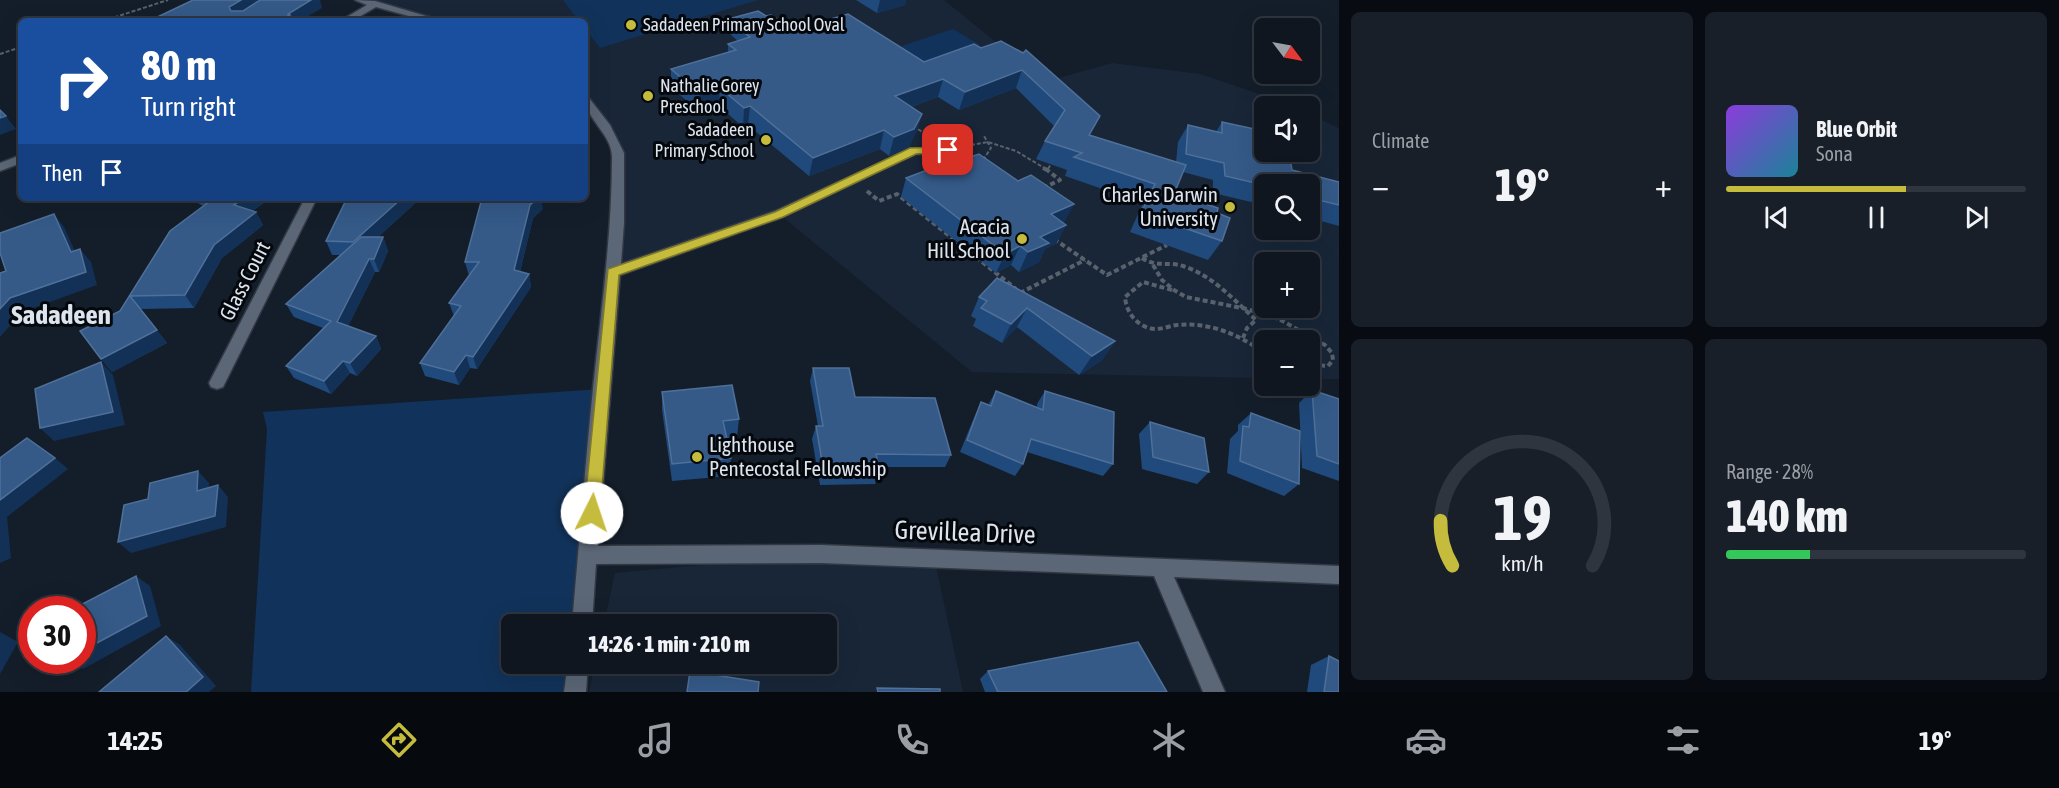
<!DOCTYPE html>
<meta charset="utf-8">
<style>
:root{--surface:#0f1620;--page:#181f29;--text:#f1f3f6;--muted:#9b9fa5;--line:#2f353e;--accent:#c5bc3d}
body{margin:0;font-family:"Asap Condensed",sans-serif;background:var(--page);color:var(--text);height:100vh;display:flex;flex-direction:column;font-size:22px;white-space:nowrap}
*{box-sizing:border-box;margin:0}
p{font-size:20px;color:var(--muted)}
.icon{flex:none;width:33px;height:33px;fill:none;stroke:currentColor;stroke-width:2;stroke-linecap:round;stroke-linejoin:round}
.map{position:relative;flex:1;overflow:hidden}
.panel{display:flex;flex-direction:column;gap:12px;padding:12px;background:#080c12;width:720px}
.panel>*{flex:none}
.banner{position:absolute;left:18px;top:18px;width:570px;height:183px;border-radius:9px;box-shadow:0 6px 24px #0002,0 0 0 2px var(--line);background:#1a4fa0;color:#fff;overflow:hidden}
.needle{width:39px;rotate:122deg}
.buttons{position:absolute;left:1254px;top:18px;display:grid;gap:12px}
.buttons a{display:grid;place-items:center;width:66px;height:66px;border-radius:9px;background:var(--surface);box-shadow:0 6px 24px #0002,0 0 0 2px var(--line);font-size:30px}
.speed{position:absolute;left:18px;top:596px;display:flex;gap:12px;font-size:30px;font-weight:700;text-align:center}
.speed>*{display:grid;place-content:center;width:78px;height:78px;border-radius:50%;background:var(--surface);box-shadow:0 6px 24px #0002,0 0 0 2px var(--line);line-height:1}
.speed .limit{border:9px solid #d22;background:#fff;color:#111}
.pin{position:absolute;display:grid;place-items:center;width:51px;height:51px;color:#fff;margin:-26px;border-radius:12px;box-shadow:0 3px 9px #0006}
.me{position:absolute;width:66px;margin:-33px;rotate:4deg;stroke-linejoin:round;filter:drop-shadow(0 0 4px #0008)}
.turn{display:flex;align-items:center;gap:21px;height:126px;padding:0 24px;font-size:27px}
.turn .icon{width:78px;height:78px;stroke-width:2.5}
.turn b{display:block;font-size:42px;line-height:51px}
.then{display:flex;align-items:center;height:57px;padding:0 24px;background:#0003;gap:12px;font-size:22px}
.big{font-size:45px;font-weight:800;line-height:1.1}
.panel .tile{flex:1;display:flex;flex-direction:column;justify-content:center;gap:9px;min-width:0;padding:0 21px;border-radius:9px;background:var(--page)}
.panel .dial{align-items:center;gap:0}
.dial svg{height:156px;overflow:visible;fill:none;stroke:var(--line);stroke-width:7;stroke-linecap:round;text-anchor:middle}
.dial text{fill:var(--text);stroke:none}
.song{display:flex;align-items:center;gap:18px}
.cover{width:72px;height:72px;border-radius:9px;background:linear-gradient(135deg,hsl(270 70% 55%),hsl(190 70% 35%))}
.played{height:6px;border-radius:3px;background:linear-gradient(90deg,var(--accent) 60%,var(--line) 60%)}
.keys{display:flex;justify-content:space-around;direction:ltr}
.heat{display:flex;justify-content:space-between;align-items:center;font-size:33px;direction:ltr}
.charge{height:9px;border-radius:4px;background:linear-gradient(90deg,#34c759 28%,var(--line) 0)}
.panel .tiles{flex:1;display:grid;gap:12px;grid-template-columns:repeat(2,1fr)}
.trip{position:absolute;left:501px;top:614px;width:336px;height:60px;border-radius:9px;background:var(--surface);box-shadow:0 6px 24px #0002,0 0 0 2px var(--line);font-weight:800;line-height:60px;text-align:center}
.tabs{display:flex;height:96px;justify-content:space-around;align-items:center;background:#06090d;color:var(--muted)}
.tabs .icon{width:42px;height:42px}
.tabs .selected{color:var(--accent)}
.tabs b{font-size:27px;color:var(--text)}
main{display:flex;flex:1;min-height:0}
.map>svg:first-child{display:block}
.built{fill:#182638;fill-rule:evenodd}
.green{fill:#11325a}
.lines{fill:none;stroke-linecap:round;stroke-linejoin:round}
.minor-casing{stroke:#323843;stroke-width:3}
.path-far1{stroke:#58616c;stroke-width:2;stroke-dasharray:4 2;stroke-linecap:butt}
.path{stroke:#58616c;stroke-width:4;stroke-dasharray:5 3;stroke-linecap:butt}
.minor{fill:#5b6676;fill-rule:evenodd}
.wall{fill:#204a7c}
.shaded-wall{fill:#133156}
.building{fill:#355a88;stroke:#4f7098;stroke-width:1.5}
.route{fill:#c5bc3d;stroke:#807a28;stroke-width:1.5}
.poi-dot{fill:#c5bc3d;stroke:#04080d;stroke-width:2}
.labels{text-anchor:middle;stroke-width:6;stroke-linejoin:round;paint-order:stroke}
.far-poi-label{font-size:18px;fill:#dde4ed;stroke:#04080d;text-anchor:start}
.poi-label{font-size:21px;fill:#dde4ed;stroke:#04080d;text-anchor:end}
.street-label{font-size:21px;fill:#dde4ed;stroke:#04080d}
.near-street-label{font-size:26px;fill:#dde4ed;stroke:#04080d}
.district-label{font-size:27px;font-weight:bold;fill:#dde4ed;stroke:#04080d}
</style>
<main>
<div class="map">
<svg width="1339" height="692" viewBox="0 0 1339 692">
<rect width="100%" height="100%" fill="#141e2a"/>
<g class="built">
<path d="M359 0H944L1045 82 1112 63 1200 74 1280 101 1292 106H1264V152H1310V115L1339 128V379H1310V340H1264V378L972 372 779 214 613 272 618 153 585 100V21H438ZM1264 184H1310V230H1264ZM1264 262H1310V308H1264Z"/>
<polygon points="821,554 934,557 963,692 589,692 595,663 826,663 826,624 604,624 615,573"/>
</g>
<g class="green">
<polygon points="563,0 758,0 600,48 585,29 585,21 579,21"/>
<polygon points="953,29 980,45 926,64 899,47"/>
<polygon points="601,389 582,624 512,624 512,663 578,663 575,692 251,692 267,429 263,412"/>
</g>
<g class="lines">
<defs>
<g id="minor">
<polygon points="355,0 375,1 443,21 427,21 376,7 352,21 340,21 367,5"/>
<path d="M585 97 589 98 610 125 624 153V223L621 264 775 211 910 149 948 147 954 150 948 153 916 154 783 217 620 275 598 546 821 545 1339 566V584L1174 577 1225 692H1203L1154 576 821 563 596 564 592 624H572C579 545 585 467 593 388 601 311 612 235 612 157 612 134 585 119 585 97Z"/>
<polygon points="21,155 21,163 0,171 0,163"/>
<polygon points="305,198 317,198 223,387 217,389 211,387 209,383"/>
<polygon points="568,663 588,663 586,692 564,692"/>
</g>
</defs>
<use href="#minor" class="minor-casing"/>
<g class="path-far1">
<polyline points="103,21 168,0"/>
<polyline points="0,54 21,47"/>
<polyline points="913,126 927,135"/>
<polyline points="965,146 988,142 1016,151 1046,169"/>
<polyline points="983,160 991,148 984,136"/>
<polyline points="1048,169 1051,164"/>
</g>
<g class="path">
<polyline points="1043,168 1047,170"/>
<polyline points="1043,188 1060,180 1047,170 1049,168"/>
<polyline points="867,191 879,201 897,194 1016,289"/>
<polyline points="1054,239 1107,275 1167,245"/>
<path d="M1142 258C1157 268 1167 261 1183 266 1212 275 1234 300 1256 320L1247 328 1243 338"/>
<polyline points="1153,265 1162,280 1174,290 1186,297 1247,309 1279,319 1325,345 1332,353 1333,360 1328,366 1310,365"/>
<path d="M1172 290 1143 282 1125 297C1126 311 1135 324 1149 328 1159 331 1168 326 1177 325 1209 322 1239 334 1264 353"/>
<polyline points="1020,293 1085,260"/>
</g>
<use href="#minor" class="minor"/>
</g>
<g class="wall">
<polygon points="856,0 906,0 905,5 877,13"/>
<polygon points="766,16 793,30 924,62 981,48 1001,41 1091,135 1176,162 1178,142 1188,125 1216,132 1222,122 1292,170 1339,182 1339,226 1310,218 1310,184 1264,184 1264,205 1213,193 1213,180 1183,172 1174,194 1217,213 1222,241 1208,260 1130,232 1143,203 1065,176 1067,170 1036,159 1045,141 1054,126 1016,88 959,110 938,97 911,107 922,114 916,132 909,147 889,156 880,149 809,176 748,125 743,127 719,106 699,112 671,87 671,69 728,52 728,44 738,41 731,35 732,18"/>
<polygon points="967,158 1018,181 1074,204 1063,223 1066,225 1056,244 1045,249 1039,262 1019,272 1011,265 996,273 901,197 906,178"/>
<polygon points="192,198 271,198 252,211 256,212 263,225 222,258 194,308 140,309 167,343 112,372 101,359 120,311 170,231 203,206 196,202"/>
<polygon points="347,198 421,198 378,237 383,237 388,251 379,272 375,272 348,326 376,336 381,349 357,376 350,373 331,394 294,378 286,366 323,328 294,317 286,304 340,255 332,255 326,241"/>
<polygon points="543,209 533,218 520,272 529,274 531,287 477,369 470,368 459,385 425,376 420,363 454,316 449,303 469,276 465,262"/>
<polygon points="997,278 1115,341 1102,360 1079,375 1017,327 1002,343 973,326 976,319 971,316 979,297"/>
<polygon points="813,368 855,397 951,455 945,467 879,467 880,472 875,484 820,485 812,439 816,426 818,426 810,381"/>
<polygon points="1312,390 1339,399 1339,481 1302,468 1299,403"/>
<polygon points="996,391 1037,408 1037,404 1045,391 1113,464 1103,476 1027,452 1023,464 1015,476 960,452 975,415 981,402 988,405"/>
<polygon points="662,392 739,419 737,437 727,439 731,458 729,476 672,481 662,410"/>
<polygon points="1251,413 1299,484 1284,496 1227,473 1230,439 1238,431 1238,425"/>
<polygon points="1150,422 1209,472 1197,484 1142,469 1139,434"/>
<polygon points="1329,656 1339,692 1307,692 1311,665"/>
<polygon points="988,671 1167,692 985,692 980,679"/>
</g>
<g class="shaded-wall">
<polygon points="241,0 257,0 258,4 235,19 229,7"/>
<polygon points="311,0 320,0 322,8 300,21 278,21 288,14"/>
<polygon points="880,0 906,0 905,5 877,13"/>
<polygon points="1022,70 1016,88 959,110 965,92"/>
<polygon points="943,79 938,97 891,114 895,96"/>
<polygon points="720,88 719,106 699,112 700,94"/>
<polygon points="750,106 748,125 743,127 744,108"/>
<polygon points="922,114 916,132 909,147 889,156 894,137"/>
<polygon points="6,116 16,129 0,135 0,118"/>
<polygon points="884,130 880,149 809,176 813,158"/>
<polygon points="244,198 271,198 241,218 234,205"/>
<polygon points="402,198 421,198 358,255 353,242"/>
<polygon points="538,198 541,198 543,209 533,218 517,284 514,270 530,205"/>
<polygon points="1074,204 1064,223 1041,233 1051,214"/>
<polygon points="256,212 263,225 222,258 194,308 185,295 214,245"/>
<polygon points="54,214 64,227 81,265 71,252"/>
<polygon points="1066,225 1056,244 1045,249 1039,262 1019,272 1028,252 1040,237"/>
<polygon points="383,237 388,251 379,272 374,259"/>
<polygon points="1020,246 1011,265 996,273 1005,254"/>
<polygon points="80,249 91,262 97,285 22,312 0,337 0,309 10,298"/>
<polygon points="369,259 375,272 344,335 337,322"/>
<polygon points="529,274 531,287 477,369 473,357"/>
<polygon points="1027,308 1017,327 1002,343 1011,324"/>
<polygon points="157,330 167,343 112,372 101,359"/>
<polygon points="376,336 381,349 357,376 350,363"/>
<polygon points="1115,341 1102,360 1079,375 1092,356"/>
<polygon points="466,355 470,368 459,385 454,372"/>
<polygon points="343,361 350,373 331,394 324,381"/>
<polygon points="101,362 113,375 125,425 54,441 40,428"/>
<polygon points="55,458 68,469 7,517 11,558 0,563 0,500"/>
<polygon points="198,471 209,483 208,502 197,491"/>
<polygon points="218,485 228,497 226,527 131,553 118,542"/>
<polygon points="136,576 150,586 161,626 83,669 66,660 82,660 82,651"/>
<polygon points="0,632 18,642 0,674"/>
<polygon points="166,636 180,645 216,686 209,692 186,692"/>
</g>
<g class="building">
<polygon points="193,0 241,0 229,7 231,11 243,11 260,0 311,0 288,14 290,15 278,21 149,21"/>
<polygon points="758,11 766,16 771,15 793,30 848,14 924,62 974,44 981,48 1001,41 1023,53 1026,50 1100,116 1089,135 1186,165 1174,194 1218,208 1217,213 1230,218 1222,241 1141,213 1155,184 1074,157 1082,153 1045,141 1065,110 1022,70 965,92 943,79 895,96 922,114 914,129 894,137 884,130 813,158 750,106 744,108 720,88 700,94 671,69 736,50 728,44 750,37 743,32 749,30 732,18"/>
<polygon points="0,110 6,116 0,118"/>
<polygon points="1222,122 1264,131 1264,152 1289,152 1292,170 1339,182 1339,205 1310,198 1310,184 1264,185 1225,176 1224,163 1186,154 1188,125 1222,133"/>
<polygon points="979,154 1018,181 1031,175 1074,204 1051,214 1066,225 1040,237 1049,243 1028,252 1020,246 1005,254 906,178 964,156 967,158"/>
<polygon points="205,198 244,198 234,205 256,212 214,245 185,295 130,296 157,330 101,359 80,331 120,311 170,231 210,201"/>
<polygon points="347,198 402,198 353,242 326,241"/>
<polygon points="482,198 538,198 530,205 514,270 529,274 473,357 466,355 454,372 420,363 461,306 449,303 479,262 465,262"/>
<polygon points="54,214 71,252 80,249 86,272 10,298 0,309 0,273 6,271 0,253 0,233"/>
<polygon points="361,237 383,237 374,259 369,259 337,322 376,336 350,363 343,361 324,381 286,366 331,321 286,304"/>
<polygon points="997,278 1115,341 1092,356 1027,308 1011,324 981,308 987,301 979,297"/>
<polygon points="101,362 113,412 40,428 35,389"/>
<polygon points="813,368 849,368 855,397 935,398 951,455 876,454 880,472 824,473 816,426 823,426"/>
<polygon points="732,385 739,419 723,421 731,458 672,464 662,392"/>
<polygon points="1312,390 1339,399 1339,464 1317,456"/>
<polygon points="996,391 1043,410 1045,391 1114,412 1113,464 1031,439 1023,464 967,440 981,402 991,406"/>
<polygon points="1251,413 1300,431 1299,484 1240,461 1243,426 1249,427"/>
<polygon points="1150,422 1204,438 1209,472 1153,457"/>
<polygon points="27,438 55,458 0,500 0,458"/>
<polygon points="198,471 197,491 218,485 215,516 118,542 124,505 148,499 150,483"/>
<polygon points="136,576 147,616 82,651 82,609 73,609"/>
<polygon points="166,636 203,677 186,692 99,692"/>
<polygon points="1138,642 1167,692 998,692 988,671"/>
<polygon points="1329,656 1339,661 1339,692 1324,692"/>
<polygon points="690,671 759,682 758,692 687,692"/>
<polygon points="877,688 940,689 940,692 878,692"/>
</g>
<polygon class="route" points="948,147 953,150 951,152 916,154 783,217 619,275 600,513 598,518 592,520 586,518 584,513 608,269 775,212 910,148"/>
<g class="poi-dot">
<circle cx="631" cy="25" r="6"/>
<circle cx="648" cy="96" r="6"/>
<circle cx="766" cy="140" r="6"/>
<circle cx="1230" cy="207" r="6"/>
<circle cx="1022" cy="239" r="6"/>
<circle cx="697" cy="457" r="6"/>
</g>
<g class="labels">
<g class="far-poi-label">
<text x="643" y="31">Sadadeen Primary School Oval</text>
<text x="660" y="92">Nathalie Gorey<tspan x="660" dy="21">Preschool</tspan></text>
<text x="754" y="136" text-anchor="end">Sadadeen<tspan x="754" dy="21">Primary School</tspan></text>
</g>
<g class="poi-label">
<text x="1218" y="202">Charles Darwin<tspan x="1218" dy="24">University</tspan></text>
<text x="1010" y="234">Acacia<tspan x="1010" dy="24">Hill School</tspan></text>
<text x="709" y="452" text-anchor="start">Lighthouse<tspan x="709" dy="24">Pentecostal Fellowship</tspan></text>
</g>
<g class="street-label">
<text transform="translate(245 281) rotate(-63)" y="7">Glass Court</text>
</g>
<g class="near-street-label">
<text transform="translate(965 532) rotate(2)" y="9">Grevillea Drive</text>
</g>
<g class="district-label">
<text x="61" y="324">Sadadeen</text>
</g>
</g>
</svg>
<div class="buttons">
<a><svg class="needle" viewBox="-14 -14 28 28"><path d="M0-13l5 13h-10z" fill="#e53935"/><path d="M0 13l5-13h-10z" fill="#9b9fa5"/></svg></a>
<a><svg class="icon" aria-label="sound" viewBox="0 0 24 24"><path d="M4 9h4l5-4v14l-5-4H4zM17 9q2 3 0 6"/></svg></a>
<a><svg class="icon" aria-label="search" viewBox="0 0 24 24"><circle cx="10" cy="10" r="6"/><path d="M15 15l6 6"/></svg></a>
<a>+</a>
<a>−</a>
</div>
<div class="speed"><div class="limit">30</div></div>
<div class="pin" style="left:948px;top:150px;background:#d93025"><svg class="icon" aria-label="arrive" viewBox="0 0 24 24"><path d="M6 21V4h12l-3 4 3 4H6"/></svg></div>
<svg class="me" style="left:592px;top:513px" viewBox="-20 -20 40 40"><circle r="19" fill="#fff"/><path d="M0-13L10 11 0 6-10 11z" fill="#c5bc3d"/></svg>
<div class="trip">14:26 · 1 min · 210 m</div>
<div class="banner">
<div class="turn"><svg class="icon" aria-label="right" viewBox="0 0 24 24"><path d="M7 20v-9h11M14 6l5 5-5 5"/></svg><div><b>80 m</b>Turn right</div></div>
<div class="then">Then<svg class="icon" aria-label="arrive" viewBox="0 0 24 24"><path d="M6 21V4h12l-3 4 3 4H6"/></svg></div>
</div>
</div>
<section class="panel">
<div class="tiles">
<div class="tile"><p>Climate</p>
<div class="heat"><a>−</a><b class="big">19°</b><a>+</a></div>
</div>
<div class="tile">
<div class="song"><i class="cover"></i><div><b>Blue Orbit</b><p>Sona</p></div></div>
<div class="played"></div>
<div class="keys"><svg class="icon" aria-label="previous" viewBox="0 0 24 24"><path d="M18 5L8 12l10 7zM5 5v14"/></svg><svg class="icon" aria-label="pause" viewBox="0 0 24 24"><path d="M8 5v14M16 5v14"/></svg><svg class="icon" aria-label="next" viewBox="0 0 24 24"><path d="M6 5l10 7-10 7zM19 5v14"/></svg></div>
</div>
<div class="tile dial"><svg viewBox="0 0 100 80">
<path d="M14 69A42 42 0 1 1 86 69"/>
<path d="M14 69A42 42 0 0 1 8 46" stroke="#c5bc3d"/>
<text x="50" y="56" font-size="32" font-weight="700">19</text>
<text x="50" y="72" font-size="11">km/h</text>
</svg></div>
<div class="tile"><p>Range · 28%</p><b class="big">140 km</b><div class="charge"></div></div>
</div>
</section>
</main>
<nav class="tabs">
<b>14:25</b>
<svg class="icon selected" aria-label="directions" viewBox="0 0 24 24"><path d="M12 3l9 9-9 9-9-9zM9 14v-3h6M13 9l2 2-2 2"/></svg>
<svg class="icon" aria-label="music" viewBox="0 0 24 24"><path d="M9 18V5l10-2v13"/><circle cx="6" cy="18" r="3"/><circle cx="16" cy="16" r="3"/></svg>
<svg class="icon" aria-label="phone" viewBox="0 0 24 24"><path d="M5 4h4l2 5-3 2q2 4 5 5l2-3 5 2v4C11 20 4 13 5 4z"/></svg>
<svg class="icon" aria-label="climate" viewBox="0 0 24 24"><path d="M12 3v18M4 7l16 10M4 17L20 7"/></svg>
<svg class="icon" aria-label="car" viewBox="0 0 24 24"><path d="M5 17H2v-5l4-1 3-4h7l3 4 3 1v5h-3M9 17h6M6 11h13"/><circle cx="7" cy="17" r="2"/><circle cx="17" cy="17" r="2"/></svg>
<svg class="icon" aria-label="filters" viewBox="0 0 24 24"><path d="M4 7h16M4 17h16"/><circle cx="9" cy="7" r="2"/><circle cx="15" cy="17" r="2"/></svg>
<b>19°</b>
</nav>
